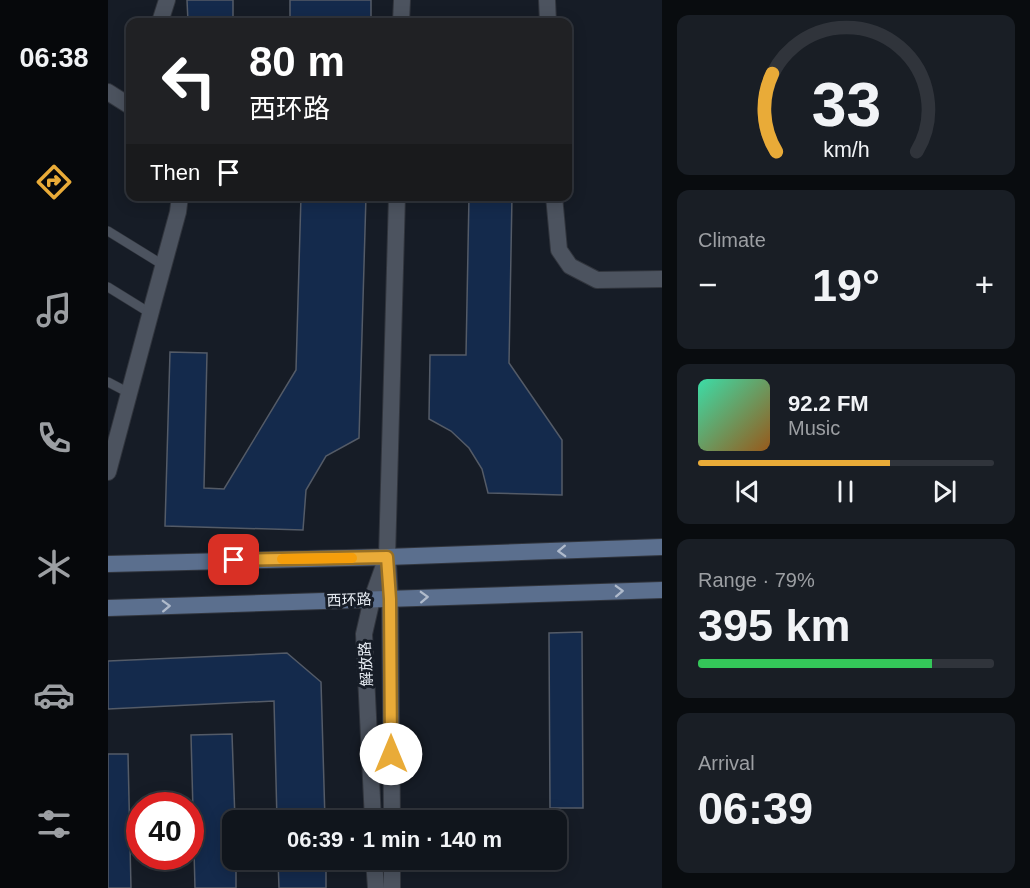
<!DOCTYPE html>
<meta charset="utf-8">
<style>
:root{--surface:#10151c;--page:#191e25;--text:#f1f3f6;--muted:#9c9fa3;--line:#30343b;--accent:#e9ab38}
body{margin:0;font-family:Arial,"Noto Sans SC",sans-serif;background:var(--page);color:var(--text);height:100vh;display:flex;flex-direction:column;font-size:22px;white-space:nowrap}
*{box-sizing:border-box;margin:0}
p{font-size:20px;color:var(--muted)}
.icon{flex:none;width:33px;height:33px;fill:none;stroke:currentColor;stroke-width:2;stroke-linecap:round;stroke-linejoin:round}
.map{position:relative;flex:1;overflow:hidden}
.details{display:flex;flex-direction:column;gap:15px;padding:15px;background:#090c0f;width:368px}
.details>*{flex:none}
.banner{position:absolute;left:18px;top:18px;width:446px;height:183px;border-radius:12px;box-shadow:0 3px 15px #0003,0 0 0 2px var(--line);background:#202124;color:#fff;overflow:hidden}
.speed{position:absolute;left:18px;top:792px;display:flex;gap:12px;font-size:30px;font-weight:700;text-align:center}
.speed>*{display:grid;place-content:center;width:78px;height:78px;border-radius:50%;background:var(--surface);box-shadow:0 3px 15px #0003,0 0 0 2px var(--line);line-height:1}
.speed .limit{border:9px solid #d22;background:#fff;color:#111}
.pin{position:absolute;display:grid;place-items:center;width:51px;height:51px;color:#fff;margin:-26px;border-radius:12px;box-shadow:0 3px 9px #0006}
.me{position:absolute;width:66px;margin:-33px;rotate:0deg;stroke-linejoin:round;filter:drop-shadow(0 0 4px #0008)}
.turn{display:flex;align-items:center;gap:21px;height:126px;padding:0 24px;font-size:27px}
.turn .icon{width:78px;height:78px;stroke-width:2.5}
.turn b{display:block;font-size:42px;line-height:51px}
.then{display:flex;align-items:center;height:57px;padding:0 24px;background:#0003;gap:12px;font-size:22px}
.big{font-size:45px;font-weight:600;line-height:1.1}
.details .tile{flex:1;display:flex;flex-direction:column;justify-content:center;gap:9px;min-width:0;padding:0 21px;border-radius:12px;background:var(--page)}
.details .dial{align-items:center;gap:0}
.dial svg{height:156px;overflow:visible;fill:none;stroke:var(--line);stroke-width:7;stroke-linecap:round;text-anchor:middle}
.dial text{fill:var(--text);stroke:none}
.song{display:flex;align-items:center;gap:18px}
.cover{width:72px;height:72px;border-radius:9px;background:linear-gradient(135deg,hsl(160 70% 55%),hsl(30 70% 35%))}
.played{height:6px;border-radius:3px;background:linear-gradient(90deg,var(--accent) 65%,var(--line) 65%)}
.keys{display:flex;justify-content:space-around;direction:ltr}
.heat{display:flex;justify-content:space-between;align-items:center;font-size:33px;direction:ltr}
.charge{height:9px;border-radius:4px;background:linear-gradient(90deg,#34c759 79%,var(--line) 0)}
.trip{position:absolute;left:114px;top:810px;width:345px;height:60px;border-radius:12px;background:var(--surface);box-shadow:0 3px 15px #0003,0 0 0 2px var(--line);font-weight:600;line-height:60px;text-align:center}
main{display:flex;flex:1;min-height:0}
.menu{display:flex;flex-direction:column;width:108px;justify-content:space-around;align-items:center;background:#06080b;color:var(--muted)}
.menu .icon{width:42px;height:42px}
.menu .selected{color:var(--accent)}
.menu b{font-size:27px;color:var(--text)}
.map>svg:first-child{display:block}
.building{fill:#142a4c;stroke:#545b67;stroke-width:1.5}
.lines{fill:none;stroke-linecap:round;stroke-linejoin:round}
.service-casing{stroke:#31353d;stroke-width:10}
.minor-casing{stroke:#31353d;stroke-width:18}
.tertiary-casing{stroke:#31353d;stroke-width:18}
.secondary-casing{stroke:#31353d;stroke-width:18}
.service{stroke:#4c535f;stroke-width:9}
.minor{stroke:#4c535f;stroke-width:16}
.tertiary{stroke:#4c535f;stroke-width:16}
.secondary{stroke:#5b6f8e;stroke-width:16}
.oneway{stroke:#afbacb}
.route-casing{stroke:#976f24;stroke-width:15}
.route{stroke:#e9ab38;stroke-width:10}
.slow{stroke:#f59e0b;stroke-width:10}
.labels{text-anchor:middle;stroke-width:6;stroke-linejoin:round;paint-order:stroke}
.street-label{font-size:15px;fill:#e7ecf3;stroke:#161c26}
</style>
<main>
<nav class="menu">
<b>06:38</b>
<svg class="icon selected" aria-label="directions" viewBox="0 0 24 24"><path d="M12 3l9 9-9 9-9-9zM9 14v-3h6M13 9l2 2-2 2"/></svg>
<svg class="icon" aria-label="music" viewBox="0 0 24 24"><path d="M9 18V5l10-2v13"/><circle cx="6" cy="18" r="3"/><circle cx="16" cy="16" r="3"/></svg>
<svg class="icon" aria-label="phone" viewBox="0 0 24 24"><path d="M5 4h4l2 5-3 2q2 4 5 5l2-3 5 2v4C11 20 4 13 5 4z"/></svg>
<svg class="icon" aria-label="climate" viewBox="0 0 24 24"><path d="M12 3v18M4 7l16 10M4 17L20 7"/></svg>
<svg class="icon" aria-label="car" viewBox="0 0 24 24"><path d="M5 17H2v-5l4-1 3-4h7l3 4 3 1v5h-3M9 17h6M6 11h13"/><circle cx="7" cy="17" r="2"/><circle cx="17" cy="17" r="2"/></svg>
<svg class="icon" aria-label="filters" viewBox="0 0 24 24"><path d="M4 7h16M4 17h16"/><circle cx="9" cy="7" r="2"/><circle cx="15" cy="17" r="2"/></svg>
</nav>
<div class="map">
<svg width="555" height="888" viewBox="0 0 555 888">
<rect width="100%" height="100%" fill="#161c26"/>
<g class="building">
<polygon points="79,0 125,0 125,22 80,22"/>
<rect x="182" y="0" width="81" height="22"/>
<polygon points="193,196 258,196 251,438 218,456 198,490 195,530 57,526 62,352 99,353 96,488 116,489 188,370"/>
<polygon points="361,196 404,196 401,363 454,440 454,495 380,493 374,469 361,448 343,431 321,419 322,355 358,355"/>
<polygon points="474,632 475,808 442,808 441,633"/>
<polygon points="179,653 213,682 217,820 169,820 166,701 0,709 0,661"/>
<polygon points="124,734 127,820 124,820 124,860 128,860 128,888 87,888 83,735"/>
<polygon points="0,754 20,754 23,888 0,888"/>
<polygon points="170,860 218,860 218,888 171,888"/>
</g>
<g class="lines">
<defs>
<g id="service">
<polyline points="0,231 55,265"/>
<polyline points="0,287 42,313"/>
<polyline points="0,382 21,393"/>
</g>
<g id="minor">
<polyline points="439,0 440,22"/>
<polyline points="52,22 59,0"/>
<polyline points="293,22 294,0"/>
<polyline points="0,92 22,106"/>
<polyline points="446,196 451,250 462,266 489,280 555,279"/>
<polyline points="0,472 46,300 70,212 72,196"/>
<polyline points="279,557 289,196"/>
</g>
<g id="tertiary">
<polyline points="280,564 282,599 284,820"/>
<polyline points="265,820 256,634 264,599 279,557"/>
<polyline points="266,860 268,888"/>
<polyline points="284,860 284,888"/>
</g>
<g id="secondary">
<polyline points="0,564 279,557 555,547"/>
<polyline points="0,608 555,590"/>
</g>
</defs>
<use href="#service" class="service-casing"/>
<use href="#minor" class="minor-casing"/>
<use href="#tertiary" class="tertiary-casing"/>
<use href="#secondary" class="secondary-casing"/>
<use href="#service" class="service"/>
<use href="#minor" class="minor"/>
<use href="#tertiary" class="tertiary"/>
<use href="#secondary" class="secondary"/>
</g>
<defs><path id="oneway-chevron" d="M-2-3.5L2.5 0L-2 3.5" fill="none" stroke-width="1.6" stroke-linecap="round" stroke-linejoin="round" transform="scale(1.5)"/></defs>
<g class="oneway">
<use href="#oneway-chevron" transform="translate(454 551) rotate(178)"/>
<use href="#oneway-chevron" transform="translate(511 591) rotate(-2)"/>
<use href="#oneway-chevron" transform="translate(316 597) rotate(-2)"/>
<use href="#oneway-chevron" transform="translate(58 606) rotate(-2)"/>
</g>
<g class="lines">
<defs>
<polyline id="route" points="126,560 279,557 282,599 283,754"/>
</defs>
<use href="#route" class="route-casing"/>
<use href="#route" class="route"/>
<polyline class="slow" points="174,559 244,558"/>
</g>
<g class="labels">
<g class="street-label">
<text transform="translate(241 600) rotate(-2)" y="5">西环路</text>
<text transform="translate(258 664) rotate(-93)" y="5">解放路</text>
</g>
</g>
</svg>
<div class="speed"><div class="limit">40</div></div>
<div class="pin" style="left:126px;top:560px;background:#d93025"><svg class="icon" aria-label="arrive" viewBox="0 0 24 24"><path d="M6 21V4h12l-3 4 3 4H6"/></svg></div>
<svg class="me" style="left:283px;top:754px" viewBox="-20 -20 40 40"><circle r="19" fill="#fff"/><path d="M0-13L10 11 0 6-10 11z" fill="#e9ab38"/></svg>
<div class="trip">06:39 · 1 min · 140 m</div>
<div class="banner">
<div class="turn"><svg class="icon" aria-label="left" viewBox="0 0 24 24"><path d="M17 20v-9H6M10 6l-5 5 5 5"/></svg><div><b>80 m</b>西环路</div></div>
<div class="then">Then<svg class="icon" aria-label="arrive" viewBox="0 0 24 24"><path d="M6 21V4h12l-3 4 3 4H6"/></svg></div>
</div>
</div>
<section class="details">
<div class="tile dial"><svg viewBox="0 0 100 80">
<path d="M14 69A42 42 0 1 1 86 69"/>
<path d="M14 69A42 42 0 0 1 12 29" stroke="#e9ab38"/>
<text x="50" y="56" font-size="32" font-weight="700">33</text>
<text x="50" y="72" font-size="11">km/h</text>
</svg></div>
<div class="tile"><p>Climate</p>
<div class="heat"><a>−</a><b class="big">19°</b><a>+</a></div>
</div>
<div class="tile">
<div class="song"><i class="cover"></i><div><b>92.2 FM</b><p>Music</p></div></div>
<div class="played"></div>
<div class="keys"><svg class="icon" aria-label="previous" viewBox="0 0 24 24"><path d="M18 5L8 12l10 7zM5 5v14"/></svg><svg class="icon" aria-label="pause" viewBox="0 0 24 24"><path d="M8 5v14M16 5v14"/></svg><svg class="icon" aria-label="next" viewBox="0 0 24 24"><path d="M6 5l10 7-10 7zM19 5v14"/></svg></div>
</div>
<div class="tile"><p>Range · 79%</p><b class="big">395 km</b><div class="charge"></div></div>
<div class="tile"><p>Arrival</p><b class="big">06:39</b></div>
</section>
</main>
